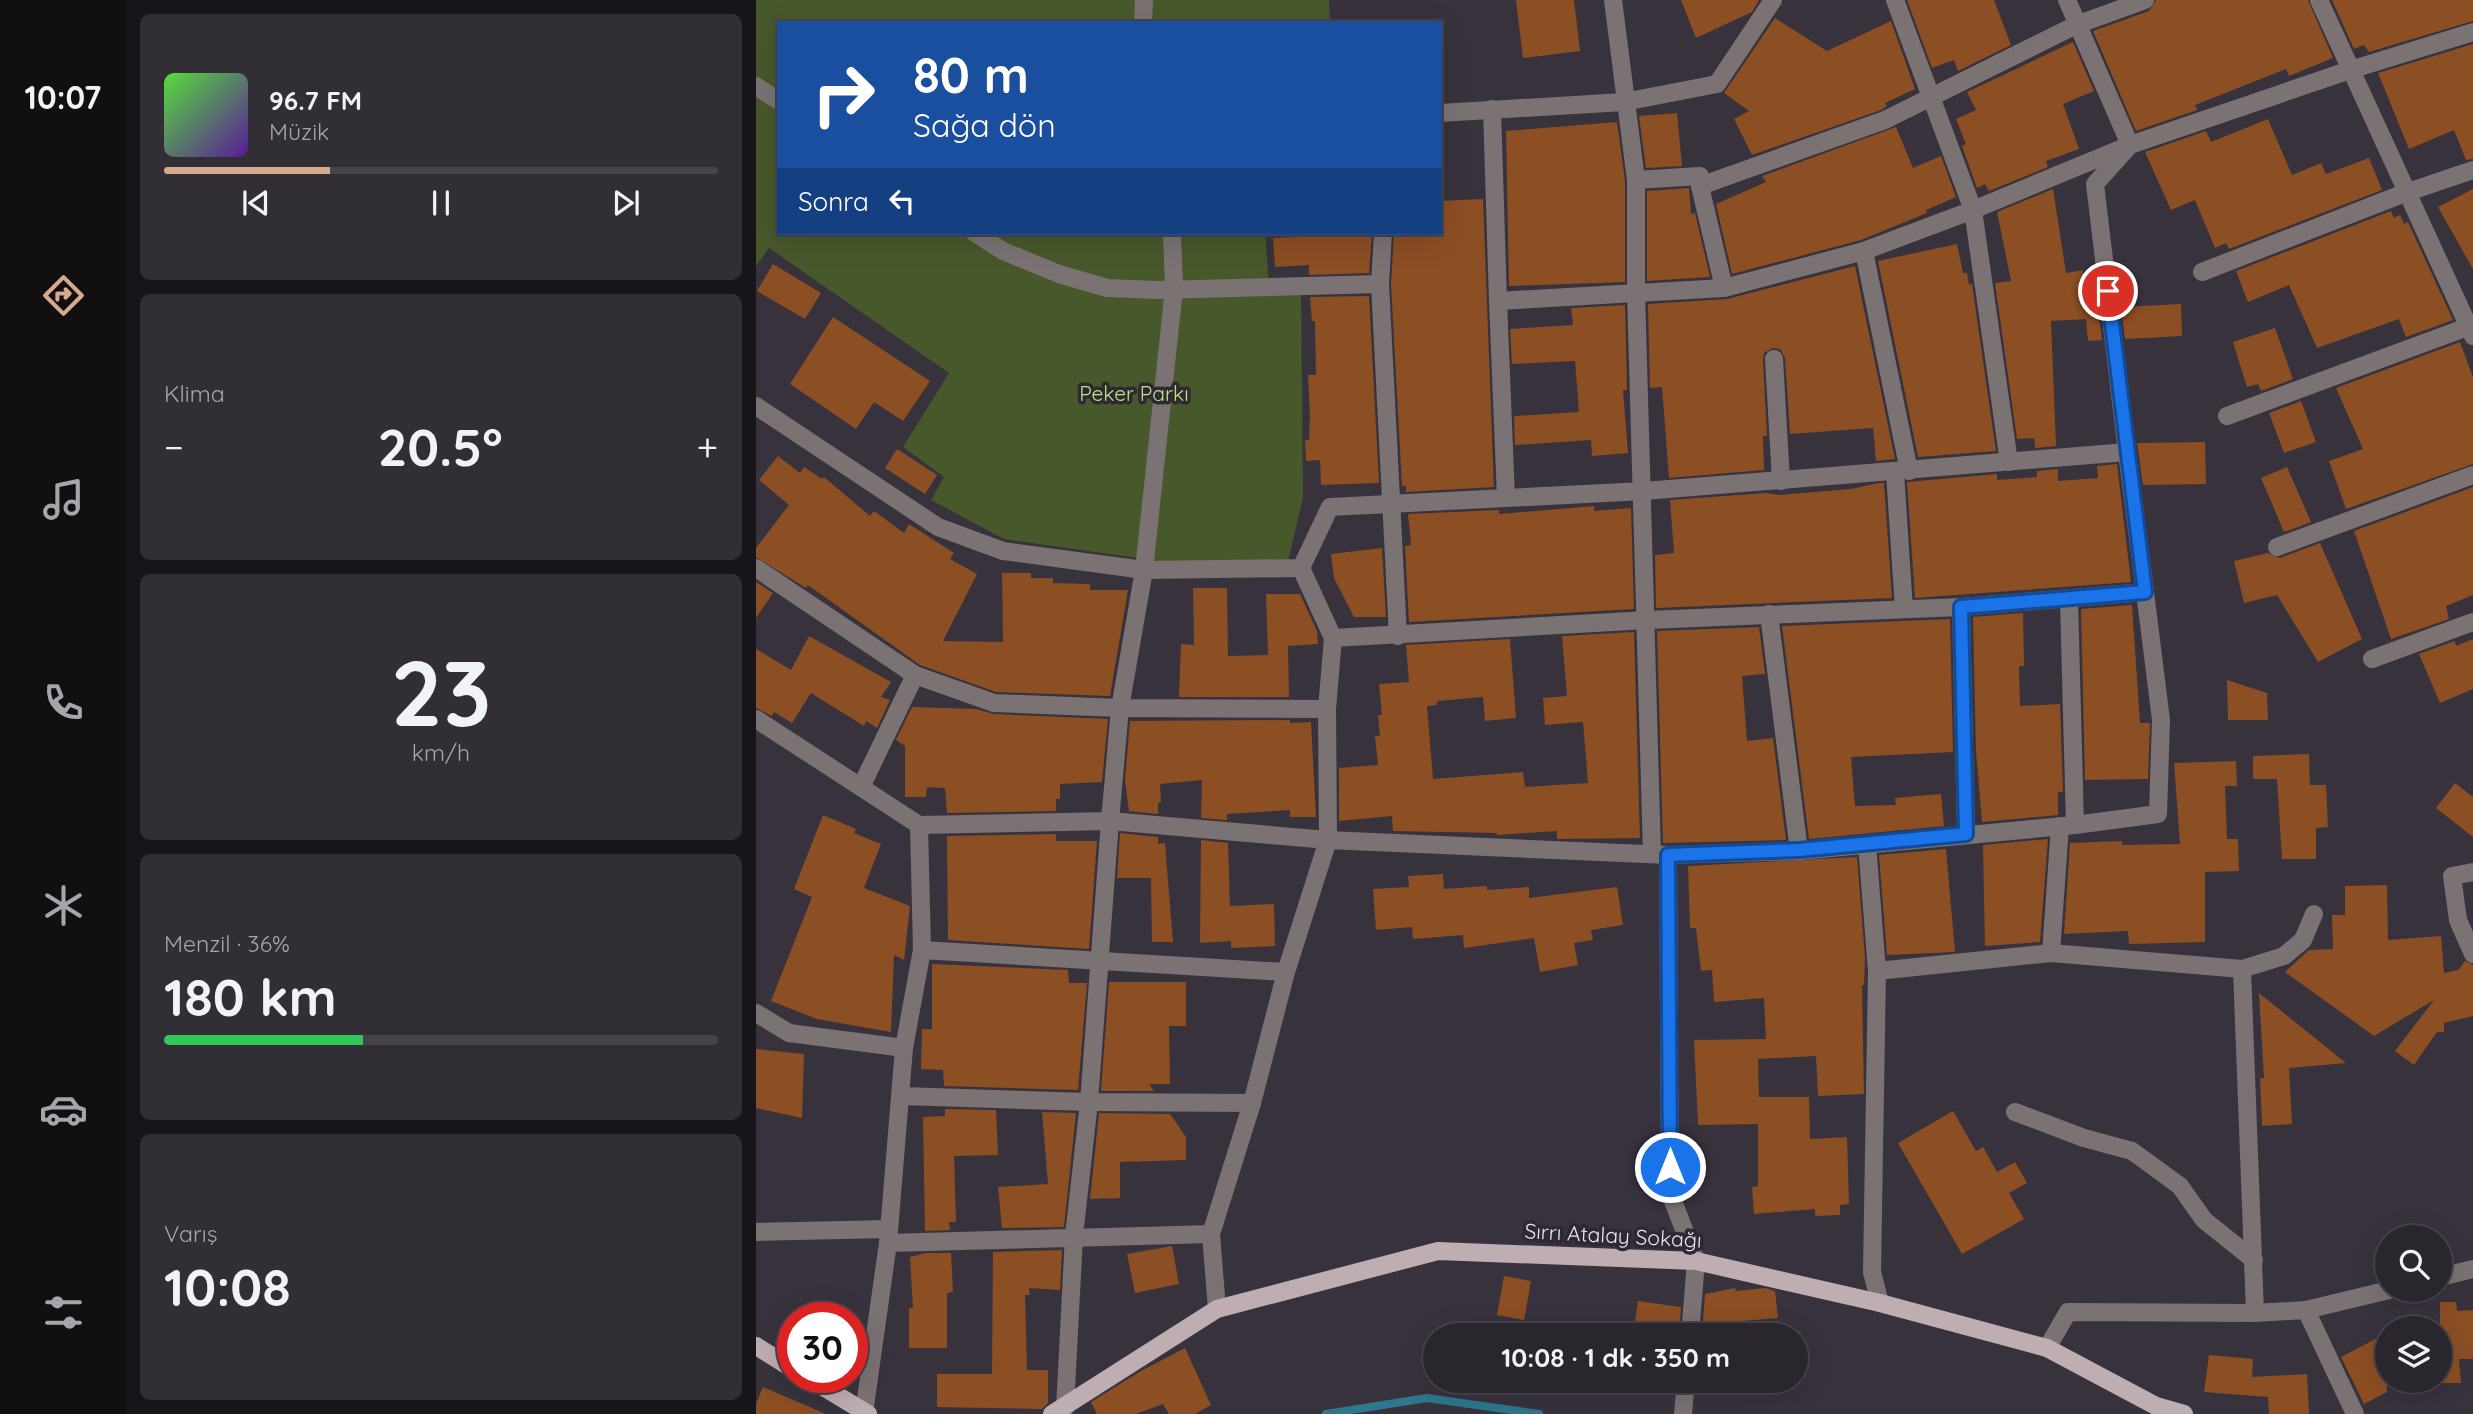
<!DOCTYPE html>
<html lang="tr">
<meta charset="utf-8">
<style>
:root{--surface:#2a262e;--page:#322e36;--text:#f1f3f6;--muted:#a5a5aa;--line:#46434a;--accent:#d6ab8b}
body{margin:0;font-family:Quicksand,sans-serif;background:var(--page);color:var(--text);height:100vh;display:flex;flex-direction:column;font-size:26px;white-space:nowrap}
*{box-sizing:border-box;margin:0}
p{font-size:23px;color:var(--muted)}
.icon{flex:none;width:38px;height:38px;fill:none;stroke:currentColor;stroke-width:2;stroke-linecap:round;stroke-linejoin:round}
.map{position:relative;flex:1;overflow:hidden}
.details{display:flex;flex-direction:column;gap:14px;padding:14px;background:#171519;width:630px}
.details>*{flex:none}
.hud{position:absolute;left:21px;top:21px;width:665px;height:214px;border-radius:0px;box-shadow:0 7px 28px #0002,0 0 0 2px var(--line);background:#1a4fa0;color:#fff;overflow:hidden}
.buttons{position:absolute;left:1619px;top:1225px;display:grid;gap:14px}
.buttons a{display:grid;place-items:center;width:77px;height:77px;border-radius:50%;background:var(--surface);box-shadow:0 7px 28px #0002,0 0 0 2px var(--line);font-size:35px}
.speed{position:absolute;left:21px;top:1302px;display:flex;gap:14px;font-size:35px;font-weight:700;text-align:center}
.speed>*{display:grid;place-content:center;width:91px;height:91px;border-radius:50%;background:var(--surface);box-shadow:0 7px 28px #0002,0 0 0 2px var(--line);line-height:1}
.speed .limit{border:10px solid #d22;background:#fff;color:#111}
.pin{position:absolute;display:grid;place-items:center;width:60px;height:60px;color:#fff;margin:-30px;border:4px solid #fff;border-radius:50%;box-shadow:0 2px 7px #0007}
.me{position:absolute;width:77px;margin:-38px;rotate:0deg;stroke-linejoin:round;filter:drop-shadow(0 0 5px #0008)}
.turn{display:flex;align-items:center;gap:24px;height:147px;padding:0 21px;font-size:32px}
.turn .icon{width:91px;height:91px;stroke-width:2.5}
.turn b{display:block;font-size:49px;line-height:60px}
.then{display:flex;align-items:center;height:66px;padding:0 21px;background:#0003;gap:14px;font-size:26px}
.big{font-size:52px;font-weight:700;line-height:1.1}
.details .card{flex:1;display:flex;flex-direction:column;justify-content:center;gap:10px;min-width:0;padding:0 24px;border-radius:10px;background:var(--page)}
.details .dial{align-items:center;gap:0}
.dial b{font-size:91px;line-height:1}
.song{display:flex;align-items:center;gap:21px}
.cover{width:84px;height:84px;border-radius:10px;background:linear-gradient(135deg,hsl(110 70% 55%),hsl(270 70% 35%))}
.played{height:7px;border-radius:4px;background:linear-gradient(90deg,var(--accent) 30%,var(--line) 30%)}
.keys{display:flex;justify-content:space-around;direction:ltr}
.heat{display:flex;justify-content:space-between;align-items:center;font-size:38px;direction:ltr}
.charge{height:10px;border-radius:5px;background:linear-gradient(90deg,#34c759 36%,var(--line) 0)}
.trip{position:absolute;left:667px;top:1323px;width:385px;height:70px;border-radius:35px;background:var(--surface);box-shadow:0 7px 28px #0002,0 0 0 2px var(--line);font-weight:700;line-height:70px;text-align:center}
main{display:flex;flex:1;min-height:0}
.menu{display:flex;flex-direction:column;width:126px;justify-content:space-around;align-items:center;background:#110f12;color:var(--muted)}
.menu .icon{width:49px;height:49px}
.menu .current{color:var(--accent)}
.menu b{font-size:32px;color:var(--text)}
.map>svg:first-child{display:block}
.green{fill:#47582b}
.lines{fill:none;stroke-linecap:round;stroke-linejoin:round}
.stream{stroke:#2d778f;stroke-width:8}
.building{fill:#8c4e23}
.minor{stroke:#7a7273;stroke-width:18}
.major{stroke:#beaeb1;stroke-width:18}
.route-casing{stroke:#114b97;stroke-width:18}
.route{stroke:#1a73e8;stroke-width:12}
.labels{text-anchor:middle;stroke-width:7;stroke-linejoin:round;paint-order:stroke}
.park-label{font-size:21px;fill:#bbe181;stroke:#2e2833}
.street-label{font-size:21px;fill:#e9e5ec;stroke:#2e2833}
</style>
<main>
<nav class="menu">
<b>10:07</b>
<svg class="icon current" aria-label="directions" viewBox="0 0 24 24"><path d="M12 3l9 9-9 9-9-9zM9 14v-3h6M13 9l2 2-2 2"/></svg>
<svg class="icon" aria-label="music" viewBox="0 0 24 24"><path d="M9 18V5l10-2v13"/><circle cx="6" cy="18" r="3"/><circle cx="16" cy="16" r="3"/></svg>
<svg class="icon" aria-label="phone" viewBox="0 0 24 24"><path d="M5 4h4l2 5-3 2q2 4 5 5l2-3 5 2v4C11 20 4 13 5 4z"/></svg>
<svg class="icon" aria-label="climate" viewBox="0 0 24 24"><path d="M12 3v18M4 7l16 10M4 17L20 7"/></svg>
<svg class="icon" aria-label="car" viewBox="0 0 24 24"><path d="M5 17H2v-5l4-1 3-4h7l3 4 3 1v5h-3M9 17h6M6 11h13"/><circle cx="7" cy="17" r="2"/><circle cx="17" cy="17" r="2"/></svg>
<svg class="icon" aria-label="filters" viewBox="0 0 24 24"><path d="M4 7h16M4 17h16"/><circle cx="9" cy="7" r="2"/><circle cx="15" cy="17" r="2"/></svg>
</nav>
<section class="details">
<div class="card">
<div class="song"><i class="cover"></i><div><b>96.7 FM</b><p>Müzik</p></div></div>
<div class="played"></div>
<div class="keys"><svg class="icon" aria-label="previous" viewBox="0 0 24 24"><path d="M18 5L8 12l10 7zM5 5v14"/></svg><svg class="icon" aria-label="pause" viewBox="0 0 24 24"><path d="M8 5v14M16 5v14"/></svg><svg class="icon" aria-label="next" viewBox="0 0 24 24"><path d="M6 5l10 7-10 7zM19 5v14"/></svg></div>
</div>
<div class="card"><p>Klima</p>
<div class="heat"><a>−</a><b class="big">20.5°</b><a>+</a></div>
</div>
<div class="card dial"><b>23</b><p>km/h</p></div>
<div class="card"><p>Menzil · 36%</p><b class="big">180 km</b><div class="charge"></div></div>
<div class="card"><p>Varış</p><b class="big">10:08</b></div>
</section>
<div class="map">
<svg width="1717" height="1414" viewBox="0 0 1717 1414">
<rect width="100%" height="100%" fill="#38323d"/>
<polygon class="green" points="0,0 573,0 574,23 23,23 23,233 509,233 513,283 545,280 547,498 532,561 410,562 248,539 175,500 188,477 147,447 193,373 13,248 0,266"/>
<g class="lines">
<polyline class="stream" points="570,1414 671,1398 783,1414"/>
</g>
<g class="building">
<polygon points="760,0 818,0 824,51 767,58"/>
<polygon points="925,0 1003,0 996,12 940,38"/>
<polygon points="1151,0 1238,0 1255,45 1202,71 1198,60 1176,68"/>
<polygon points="1400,0 1552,0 1577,58 1533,76 1530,69 1439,105 1441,110 1380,131 1337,31 1393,11"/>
<polygon points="1576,0 1717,0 1717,21 1613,52 1608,45 1598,49"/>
<polygon points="1019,18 1071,51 1135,21 1159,89 1129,103 1131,106 1125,110 996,155 978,119 993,111 968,93"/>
<polygon points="1317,42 1338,91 1307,104 1323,149 1290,161 1292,167 1233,191 1229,184 1221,188 1206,146 1210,144 1200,119 1220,110 1211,92"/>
<polygon points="1717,44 1717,159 1710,160 1698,130 1653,149 1622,73"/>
<polygon points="921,113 926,166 890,168 883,116"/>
<polygon points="1512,119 1536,175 1565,163 1570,174 1613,158 1626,190 1473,249 1470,243 1459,248 1439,200 1415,210 1389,152 1450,131 1455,142"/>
<polygon points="861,122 869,181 869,282 753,286 750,131"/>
<polygon points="1140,127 1157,168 1185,156 1200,197 1170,210 1171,213 1105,240 976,274 960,204 1010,182 1006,176"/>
<polygon points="933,188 935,214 939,213 954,277 891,281 891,191"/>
<polygon points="1297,189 1310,273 1327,270 1332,309 1342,309 1346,340 1332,341 1330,319 1295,321 1300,446 1279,448 1278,438 1261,439 1239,283 1255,281 1241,212"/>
<polygon points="1717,189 1717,269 1682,207"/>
<polygon points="727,199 738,487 650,492 650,486 646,486 635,284 638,233 684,233 684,201"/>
<polygon points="1635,211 1638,218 1644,215 1648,224 1652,222 1697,320 1650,337 1643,319 1561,348 1533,285 1492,302 1480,271"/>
<polygon points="544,233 616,233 613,273 553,275 553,265 519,267 517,238 544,237"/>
<polygon points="1201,244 1207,273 1211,273 1213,285 1216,284 1240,451 1162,457 1122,261"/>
<polygon points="17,264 65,293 49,319 1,291"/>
<polygon points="1099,266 1139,459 1120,461 1117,428 1034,434 1029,358 1024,349 1017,348 1008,353 1007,360 1011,436 1007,436 1008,470 913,478 906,387 894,388 892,304 971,299"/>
<polygon points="613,296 623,483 565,485 564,460 550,461 549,440 553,440 554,416 552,375 560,375 559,321 556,321 554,297"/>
<polygon points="1425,304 1426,336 1369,339 1365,307"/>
<polygon points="869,305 871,390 867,390 872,453 836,456 835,440 759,445 758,416 823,412 819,361 756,364 754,329 817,325 815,308"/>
<polygon points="77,317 174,381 147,421 118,402 100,429 34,384"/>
<polygon points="1519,328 1537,379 1505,391 1502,384 1491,387 1477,342"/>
<polygon points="1704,342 1717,377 1717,464 1590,509 1573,461 1607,449 1580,388"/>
<polygon points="1545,401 1560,442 1528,453 1513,413"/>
<polygon points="1449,442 1450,484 1387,485 1381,443"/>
<polygon points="141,449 181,475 169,494 129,468"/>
<polygon points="22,456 44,473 48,467 66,479 68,477 114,516 118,511 148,533 153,524 198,553 194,559 221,574 187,641 247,642 246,573 275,573 275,578 297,578 297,583 334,584 334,590 372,590 354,696 240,692 164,665 52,585 50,588 0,557 0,548 33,505 3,480"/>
<polygon points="1361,464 1375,582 1159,598 1151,482 1241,474 1241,480 1281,477 1281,471 1302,469 1302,481 1342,478 1341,466"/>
<polygon points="1531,467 1555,522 1528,532 1505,478"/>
<polygon points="1123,483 1128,483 1136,598 900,608 899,555 918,553 914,500 1009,493 1023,495 1095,489"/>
<polygon points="1717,487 1717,595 1690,606 1693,619 1635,639 1598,531"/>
<polygon points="838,506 838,511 875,508 878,609 653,622 649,546 655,545 652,514 743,510 743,514"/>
<polygon points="1564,543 1606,639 1562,662 1521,595 1488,603 1478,561 1512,553 1524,558"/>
<polygon points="626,548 630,617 598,617 578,578 575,554"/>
<polygon points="0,582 17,593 0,618"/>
<polygon points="437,588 471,588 472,656 512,655 510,594 544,594 561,631 562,644 532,646 533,697 423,697 425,644 438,645"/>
<polygon points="1376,605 1384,723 1394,723 1392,779 1329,780 1325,609"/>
<polygon points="1267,613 1268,666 1263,666 1264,706 1304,704 1307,792 1302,792 1302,815 1226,822 1220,751 1217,617"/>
<polygon points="1194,619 1197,752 1095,757 1099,806 1140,805 1139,798 1185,794 1188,826 1053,839 1026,626"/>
<polygon points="1003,627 1009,674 986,676 991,741 1017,738 1030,840 907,843 901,631"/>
<polygon points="878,632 884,838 801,839 801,831 741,835 741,833 637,831 636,816 583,821 583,768 622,765 619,736 624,736 622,715 626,715 623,684 653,682 650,645 754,639 760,718 729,721 727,697 681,701 681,705 671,706 676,767 677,779 767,772 769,787 832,783 827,722 789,725 787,698 811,696 806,636"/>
<polygon points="53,636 135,682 125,697 134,700 121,728 110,721 108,726 55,693 36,723 18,712 16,716 0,708 0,649 35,670"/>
<polygon points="1717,639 1717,689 1684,703 1663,654 1699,641 1700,646"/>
<polygon points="1471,680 1511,693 1512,720 1472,720"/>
<polygon points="156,707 220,709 238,714 352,719 346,782 304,784 304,799 300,799 300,811 191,813 189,788 171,787 170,797 149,797 149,746 140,740"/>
<polygon points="534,720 534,723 555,722 560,817 534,817 534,810 471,814 471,820 445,818 446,780 404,784 405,802 402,803 402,814 373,811 369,781 374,721"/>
<polygon points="1553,754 1554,785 1570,785 1572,827 1560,828 1560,859 1526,859 1521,779 1497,779 1497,756"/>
<polygon points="1480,761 1481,786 1469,786 1471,839 1482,839 1483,871 1449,872 1449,942 1373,944 1372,931 1308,934 1314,843 1366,841 1366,845 1424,844 1418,763"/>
<polygon points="1699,783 1717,797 1717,837 1680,808"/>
<polygon points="67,815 100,829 98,833 125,844 108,888 154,906 148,960 138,955 135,1032 61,1019 15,1001 56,897 38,889"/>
<polygon points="364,833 402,837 402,844 409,843 417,942 396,942 395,878 361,878"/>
<polygon points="300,834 300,841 341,841 333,949 192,940 191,836"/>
<polygon points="1292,839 1284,942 1229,946 1227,845"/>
<polygon points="445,840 472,843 474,906 518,904 519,946 475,948 475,941 444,943"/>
<polygon points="1190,849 1199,952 1131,955 1123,855"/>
<polygon points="1101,857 1109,957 1108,985 1106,985 1108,1094 1062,1096 1060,1056 1002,1059 1003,1097 1053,1097 1054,1139 1091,1137 1093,1204 1084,1205 1084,1215 1059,1216 1059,1209 998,1214 996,1187 1002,1186 1002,1124 942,1125 938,1040 1010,1039 1008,998 958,1002 956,970 945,971 940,928 934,928 932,866"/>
<polygon points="687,874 688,889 731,886 731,890 773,887 773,898 861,887 867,925 835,930 837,940 818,943 822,965 784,972 778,938 708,948 707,935 657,939 656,927 620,930 617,889 653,887 652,876"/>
<polygon points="1631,885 1632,940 1685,936 1688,973 1702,970 1709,961 1717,965 1717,1016 1688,1023 1688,1032 1681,1032 1658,1065 1639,1051 1678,1000 1618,1036 1529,972 1553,950 1577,949 1576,915 1589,915 1589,886"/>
<polygon points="176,964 312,970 313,983 331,983 322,1090 188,1086 187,1070 165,1069 166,1029 176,1029"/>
<polygon points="353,982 430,982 430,1026 413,1026 414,1084 393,1084 398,1091 345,1091"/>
<polygon points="1503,993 1590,1063 1533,1068 1536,1124 1506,1126 1504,1078 1508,1078"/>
<polygon points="0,1049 48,1054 46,1118 0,1108"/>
<polygon points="189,1109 240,1110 242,1155 198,1156 200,1222 193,1222 194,1230 169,1231 167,1117 189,1116"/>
<polygon points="1197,1111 1220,1151 1227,1147 1241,1172 1259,1162 1271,1183 1253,1193 1268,1219 1206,1254 1142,1143"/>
<polygon points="286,1112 320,1113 308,1227 246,1228 242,1187 292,1184"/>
<polygon points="343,1113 414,1114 430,1137 430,1160 364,1162 364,1198 334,1199"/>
<polygon points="416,1246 423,1284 379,1293 371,1254"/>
<polygon points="306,1250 304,1290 273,1288 274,1295 269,1295 271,1370 292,1370 292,1403 286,1409 181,1407 181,1374 236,1374 237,1252"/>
<polygon points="170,1253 195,1253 197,1292 191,1293 191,1348 153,1348 153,1308 157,1308 154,1257"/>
<polygon points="748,1276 775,1281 768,1320 741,1315"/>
<polygon points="979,1288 980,1291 1009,1288 1019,1291 1022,1318 986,1321 987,1325 946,1334 949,1294"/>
<polygon points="882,1301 925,1307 923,1335 877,1335"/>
<polygon points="1684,1302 1700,1302 1701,1311 1717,1310 1717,1359 1703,1359 1705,1383 1684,1383"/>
<polygon points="1631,1333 1631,1392 1608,1404 1585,1357"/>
<polygon points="429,1348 455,1405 439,1414 413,1414 407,1404 380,1414 341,1414 335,1402 385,1371"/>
<polygon points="1453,1355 1497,1359 1496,1377 1551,1374 1553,1414 1513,1414 1512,1397 1448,1392"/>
<polygon points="7,1387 70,1414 0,1414 0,1404"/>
</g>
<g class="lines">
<g class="minor">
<polyline points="857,0 880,180 880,292 896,854"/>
<polyline points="1139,0 1217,210 1253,462"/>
<polyline points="1563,0 1717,336"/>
<polyline points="387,23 388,0"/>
<polyline points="0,86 23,101"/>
<polyline points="736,109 742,301"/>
<polyline points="684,113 868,102 961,84 1017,0"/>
<polyline points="880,180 944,176 944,186 1129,120 1320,25 1389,0"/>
<polyline points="944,186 968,288"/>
<polyline points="219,233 247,251 303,274 351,288 402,290 624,284 642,636"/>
<polyline points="1108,251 1153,471"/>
<polyline points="1446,272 1649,193 1717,170"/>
<polyline points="624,284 627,233"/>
<polyline points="1018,359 1025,481"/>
<polyline points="0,406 182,527 247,551 388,570 545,568 574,507 888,491 1371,452 1339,184 1374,145 1311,0"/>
<polyline points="1471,416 1717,325"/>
<polyline points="1139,473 1148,609"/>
<polyline points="750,498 742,301 968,288 1108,251 1217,210 1374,145 1594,70 1717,32"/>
<polyline points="1521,547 1717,475"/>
<polyline points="0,568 159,675 238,703 364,708 571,709 577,638 545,568"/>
<polyline points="1313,600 1319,825"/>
<polyline points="1205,607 1210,834"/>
<polyline points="1013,614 1043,851"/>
<polyline points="577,638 892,620 1205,607 1389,592 1371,452"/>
<polyline points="1616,659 1717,622"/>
<polyline points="0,719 163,825 354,821 572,840 912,855 1043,851 1319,825 1402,814 1405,720 1389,592"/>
<polyline points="106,785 159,675"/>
<polyline points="1111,844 1121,971 1116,1272 1124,1303"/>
<polyline points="912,855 914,1193 940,1261 934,1335"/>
<polyline points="1717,872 1696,876 1702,920 1717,954"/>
<polyline points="166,950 530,972"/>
<polyline points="1295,953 1304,826"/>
<polyline points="1486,969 1499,1313"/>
<polyline points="1121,971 1295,953 1486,969 1528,956 1547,940 1558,914"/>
<polyline points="0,1013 33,1033 148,1048"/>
<polyline points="145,1096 333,1102 496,1103"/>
<polyline points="1259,1112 1328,1138 1376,1151 1424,1186 1448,1220 1498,1260"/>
<polyline points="0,1232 133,1229"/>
<polyline points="132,1243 455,1234"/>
<polyline points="1684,1277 1717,1269"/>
<polyline points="461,1309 455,1234 496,1103 530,972 572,840 571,709"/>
<polyline points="1550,1310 1599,1414"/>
<polyline points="1291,1348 1312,1312 1499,1313 1550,1310 1633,1290"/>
<polyline points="309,1408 318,1236 333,1102 354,821 364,708 388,570 418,289 416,233"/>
<polyline points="108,1413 132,1243 148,1048 166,950 163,825"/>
<polyline points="927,1414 930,1381"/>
</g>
<g class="major">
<polyline points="0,1346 37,1369"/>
<polyline points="51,1377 112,1414"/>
<polyline points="296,1414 461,1309 682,1251 940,1261 1124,1303 1291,1348 1400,1406 1428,1414"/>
</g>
</g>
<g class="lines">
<defs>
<polyline id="route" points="914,1167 912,855 1043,850 1210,834 1205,607 1389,592 1352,291"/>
</defs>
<use href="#route" class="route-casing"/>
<use href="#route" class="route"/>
</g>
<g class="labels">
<g class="park-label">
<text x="378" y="401">Peker Parkı</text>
</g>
<g class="street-label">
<text transform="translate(857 1236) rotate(3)" y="7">Sırrı Atalay Sokağı</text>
</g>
</g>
</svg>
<div class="buttons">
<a><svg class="icon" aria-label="search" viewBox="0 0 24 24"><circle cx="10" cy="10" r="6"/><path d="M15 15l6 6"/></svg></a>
<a><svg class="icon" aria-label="layers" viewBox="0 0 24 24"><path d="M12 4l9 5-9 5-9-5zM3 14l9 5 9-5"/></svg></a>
</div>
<div class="speed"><div class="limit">30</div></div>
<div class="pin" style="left:1352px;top:291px;background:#d93025"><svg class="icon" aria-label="arrive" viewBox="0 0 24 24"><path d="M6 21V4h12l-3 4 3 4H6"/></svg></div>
<svg class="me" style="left:914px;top:1167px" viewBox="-20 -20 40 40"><circle r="17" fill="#1a73e8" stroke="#fff" stroke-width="3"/><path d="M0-11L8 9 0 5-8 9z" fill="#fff"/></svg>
<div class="trip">10:08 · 1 dk · 350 m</div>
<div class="hud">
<div class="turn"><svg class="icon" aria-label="right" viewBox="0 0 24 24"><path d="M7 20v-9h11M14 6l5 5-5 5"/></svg><div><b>80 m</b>Sağa dön</div></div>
<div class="then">Sonra<svg class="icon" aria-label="left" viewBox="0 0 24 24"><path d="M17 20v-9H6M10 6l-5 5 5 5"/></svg></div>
</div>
</div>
</main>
